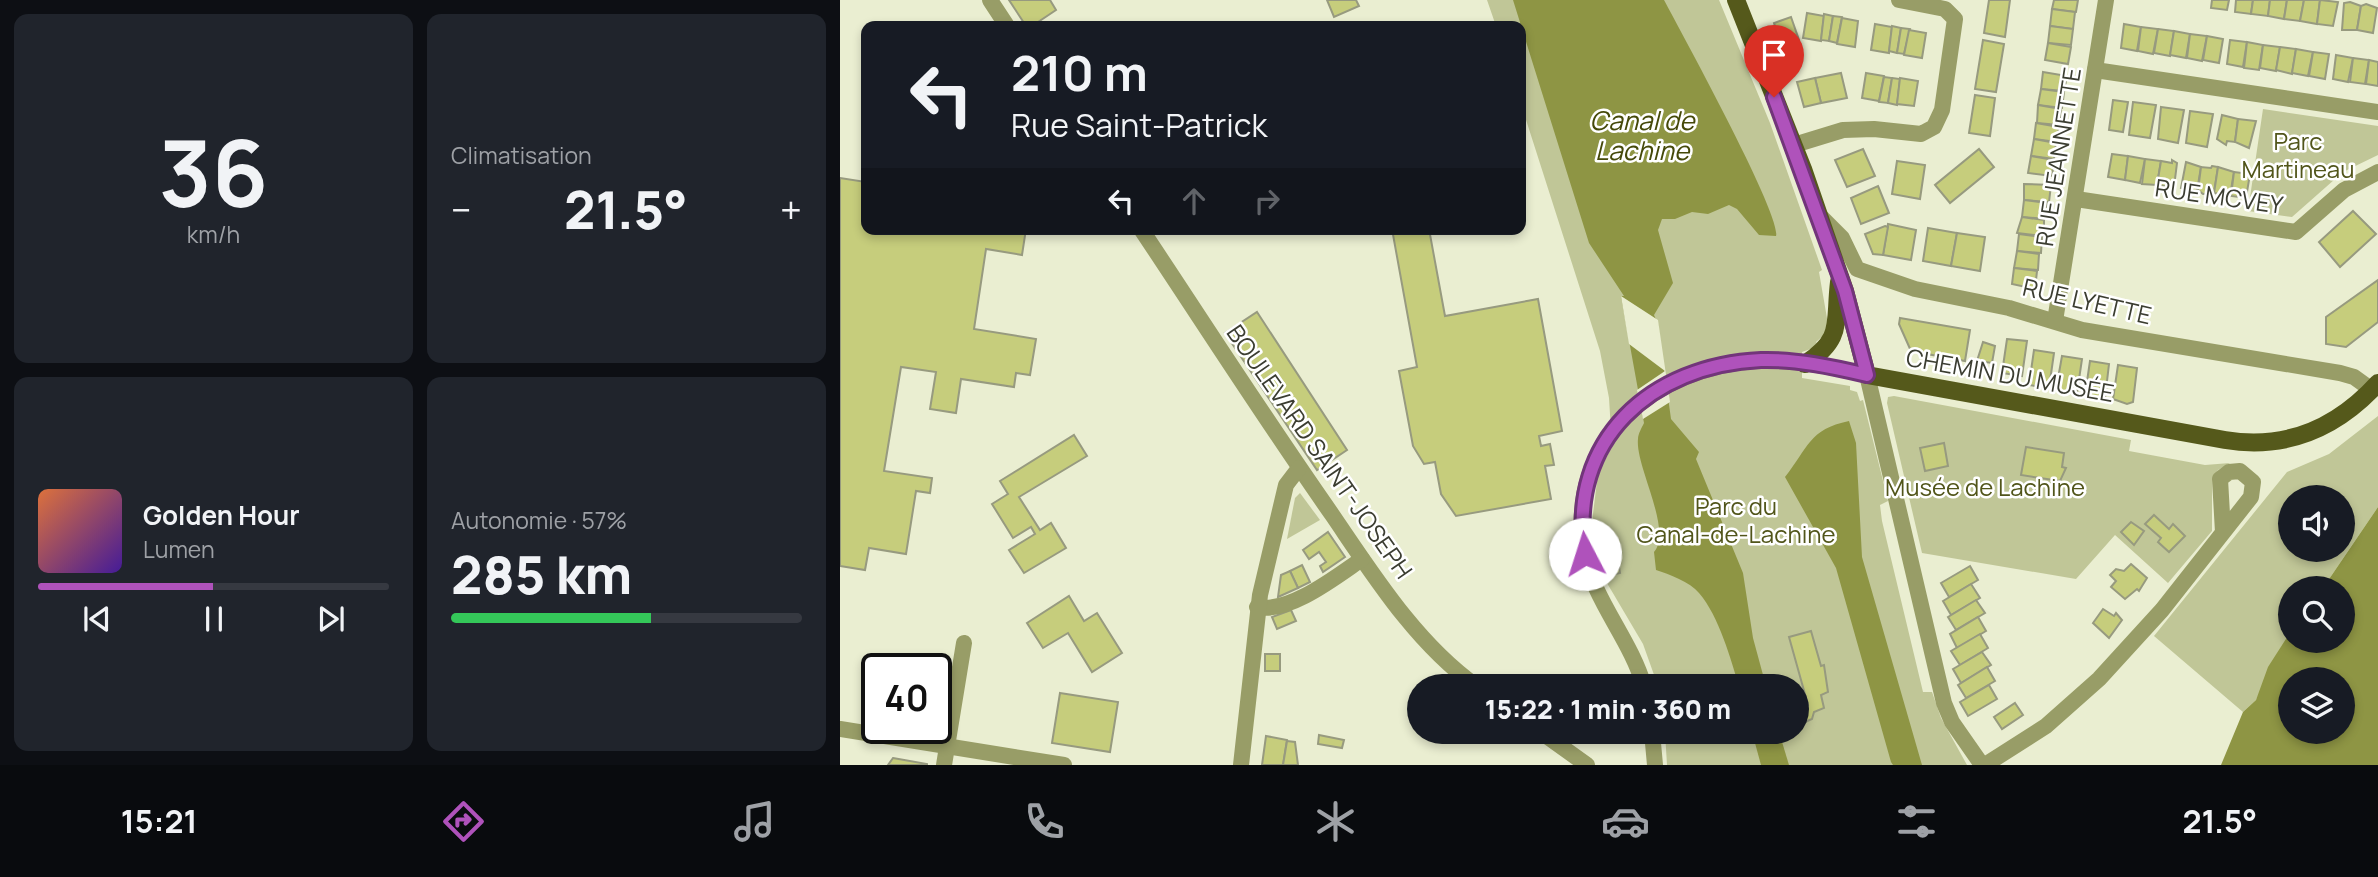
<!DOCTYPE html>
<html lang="fr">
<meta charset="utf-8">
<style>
:root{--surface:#171b24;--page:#20242c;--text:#f1f3f6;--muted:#9ea1a6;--line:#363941;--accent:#af52bb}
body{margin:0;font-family:Manrope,sans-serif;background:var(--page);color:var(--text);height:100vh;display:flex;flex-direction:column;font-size:26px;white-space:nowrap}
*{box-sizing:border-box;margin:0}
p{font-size:23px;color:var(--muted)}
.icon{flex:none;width:38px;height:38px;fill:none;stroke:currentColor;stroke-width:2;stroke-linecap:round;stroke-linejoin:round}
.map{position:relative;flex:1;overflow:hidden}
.panel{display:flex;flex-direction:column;gap:14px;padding:14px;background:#0d0f14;width:840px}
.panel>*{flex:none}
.guide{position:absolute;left:21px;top:21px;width:665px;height:214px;border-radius:14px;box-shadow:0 4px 10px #0003;background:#171b24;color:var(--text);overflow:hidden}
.controls{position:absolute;left:1438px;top:485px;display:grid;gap:14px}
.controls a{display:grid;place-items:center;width:77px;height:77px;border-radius:50%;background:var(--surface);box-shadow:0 4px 10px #0003;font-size:35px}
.speed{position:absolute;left:21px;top:653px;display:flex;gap:14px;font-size:35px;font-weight:700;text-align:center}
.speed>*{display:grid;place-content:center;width:91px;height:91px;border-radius:50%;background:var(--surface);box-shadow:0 4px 10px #0003;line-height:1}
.speed .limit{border:4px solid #111;border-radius:10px;background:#fff;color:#111}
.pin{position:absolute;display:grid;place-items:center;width:60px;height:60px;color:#fff;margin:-72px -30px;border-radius:50% 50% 50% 0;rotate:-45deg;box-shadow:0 0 7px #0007}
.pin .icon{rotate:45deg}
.me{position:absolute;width:77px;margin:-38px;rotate:355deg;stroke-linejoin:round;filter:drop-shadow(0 0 5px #0008)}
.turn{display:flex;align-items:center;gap:24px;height:147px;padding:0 35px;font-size:32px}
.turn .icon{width:91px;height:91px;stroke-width:2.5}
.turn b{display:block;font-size:49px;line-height:60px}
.lanes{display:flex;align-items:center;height:66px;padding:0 35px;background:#0003;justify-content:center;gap:35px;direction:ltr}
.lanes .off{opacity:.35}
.big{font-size:52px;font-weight:800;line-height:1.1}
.panel .widget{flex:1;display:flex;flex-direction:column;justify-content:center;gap:10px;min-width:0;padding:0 24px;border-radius:14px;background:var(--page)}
.panel .dial{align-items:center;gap:0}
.dial b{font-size:91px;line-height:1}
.song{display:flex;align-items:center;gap:21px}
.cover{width:84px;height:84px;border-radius:10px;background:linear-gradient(135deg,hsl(20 70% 55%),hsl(260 70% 35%))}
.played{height:7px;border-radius:4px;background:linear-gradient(90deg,var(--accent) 50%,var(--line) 50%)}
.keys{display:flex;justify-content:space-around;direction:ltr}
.heat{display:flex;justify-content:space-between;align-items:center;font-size:38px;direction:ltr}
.charge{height:10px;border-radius:5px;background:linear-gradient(90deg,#34c759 57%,var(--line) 0)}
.panel .tiles{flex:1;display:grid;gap:14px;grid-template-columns:repeat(2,1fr)}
.trip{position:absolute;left:567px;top:674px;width:402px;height:70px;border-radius:35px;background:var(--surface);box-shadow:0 4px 10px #0003;font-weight:800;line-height:70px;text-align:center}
.tab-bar{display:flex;height:112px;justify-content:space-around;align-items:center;background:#090b0e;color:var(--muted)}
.tab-bar .icon{width:49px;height:49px}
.tab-bar .on{color:var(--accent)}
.tab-bar b{font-size:32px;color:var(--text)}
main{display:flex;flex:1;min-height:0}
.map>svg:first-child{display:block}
.green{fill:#c0c697;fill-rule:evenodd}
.water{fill:#8e9544;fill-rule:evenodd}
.pier{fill:#eaeed1}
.building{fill:#c6cd7c;stroke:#979a7f;stroke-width:2}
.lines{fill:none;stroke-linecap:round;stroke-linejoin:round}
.minor{stroke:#989d67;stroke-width:16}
.major{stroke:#55591b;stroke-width:18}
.route-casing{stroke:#72357a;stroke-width:18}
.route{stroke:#af52bb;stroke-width:12}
.labels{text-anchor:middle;stroke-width:5;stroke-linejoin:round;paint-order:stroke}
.park-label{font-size:24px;fill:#51551a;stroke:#fff}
.street-label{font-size:24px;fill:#3b3d31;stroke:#fff}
.water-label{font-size:26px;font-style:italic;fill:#454909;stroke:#fff}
</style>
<main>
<section class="panel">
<div class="tiles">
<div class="widget dial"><b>36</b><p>km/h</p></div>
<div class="widget"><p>Climatisation</p>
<div class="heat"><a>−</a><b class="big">21.5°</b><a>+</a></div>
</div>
<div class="widget">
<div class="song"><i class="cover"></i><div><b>Golden Hour</b><p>Lumen</p></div></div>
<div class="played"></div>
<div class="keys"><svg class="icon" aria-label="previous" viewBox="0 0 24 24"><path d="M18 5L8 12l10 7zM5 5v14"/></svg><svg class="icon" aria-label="pause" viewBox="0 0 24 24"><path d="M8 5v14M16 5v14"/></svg><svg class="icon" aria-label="next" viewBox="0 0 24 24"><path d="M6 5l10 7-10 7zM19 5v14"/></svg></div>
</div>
<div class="widget"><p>Autonomie · 57%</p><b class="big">285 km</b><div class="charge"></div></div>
</div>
</section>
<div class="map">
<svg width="1538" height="765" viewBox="0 0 1538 765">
<rect width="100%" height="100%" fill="#eaeed1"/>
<g class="green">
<polygon points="647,0 879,0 930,123 982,270 979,272 988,324 984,335 976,342 979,346 962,352 962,378 1010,386 1010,390 1017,392 1020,401 1023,400 1048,501 1040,505 1042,521 1083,692 1092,692 1101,718 1127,765 827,765 825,732 957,732 957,686 818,686 803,644 764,578 754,542 752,522 758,473 772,447 769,398 760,351 681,104 681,26 656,26"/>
<polygon points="1423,109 1538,126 1538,155 1503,172 1452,217 1408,211"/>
<polygon points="1054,396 1291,440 1289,451 1365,465 1390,463 1378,470 1372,480 1372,531 1328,583 1275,535 1236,579 1082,553 1047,403 1048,397"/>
<path d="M1538 416V507L1483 588H1451V631L1416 700 1403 712 1314 636 1447 472 1489 454ZM1451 497H1503V550H1451Z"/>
<polygon points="460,493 480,520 447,539 455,498"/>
</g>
<g class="water">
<path d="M673 0H824C841 32 942 216 936 236L919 235 897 209 889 205 868 214 852 212 835 219H822L818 230 833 283 814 315 818 324 831 419 859 452 856 459 903 573 913 638 926 686H899C891 660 879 616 859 593 850 582 829 574 816 570L814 552C833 530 795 466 798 439 798 434 802 427 804 423L781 296H784L749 243Z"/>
<path d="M1009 421 1016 443 1022 557 1082 765H1053L1051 762 996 568 945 477C968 448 969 429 1009 421Z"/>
<path d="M1538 507V765H1381L1403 712 1416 700 1428 667 1451 631V640H1503V588H1483ZM1503 679V732H1451V679Z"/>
<polygon points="912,732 939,732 949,765 921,765"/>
</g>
<polygon class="pier" points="781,296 818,320 830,402 803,419 797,390 825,371 789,344"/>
<g class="building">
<polygon points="169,0 210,0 216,10 192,26 186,26"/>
<polygon points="487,0 516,0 519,6 494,17"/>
<polygon points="1149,0 1170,0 1165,37 1144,33"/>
<polygon points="1214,0 1238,0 1236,12 1212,9"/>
<polygon points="1372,0 1389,0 1387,10 1371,8"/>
<polygon points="1396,0 1413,0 1411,14 1395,12"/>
<polygon points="1413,0 1430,0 1428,16 1411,14"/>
<polygon points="1430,0 1447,0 1444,19 1428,16"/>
<polygon points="1447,0 1464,0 1460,21 1444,19"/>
<polygon points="1464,0 1480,0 1477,24 1460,21"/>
<polygon points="1480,0 1498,2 1493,26 1477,24"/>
<polygon points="1510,2 1521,6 1517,30 1502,30 1504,3"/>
<polygon points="1526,4 1537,8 1533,33 1517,30 1521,6"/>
<polygon points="1212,9 1235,12 1233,29 1210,26"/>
<polygon points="967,13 984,16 981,41 963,38"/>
<polygon points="984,14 993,16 989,41 981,40"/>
<polygon points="993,16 1002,17 997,43 989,41"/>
<polygon points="951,17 959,40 942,46 934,23"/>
<polygon points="1002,18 1018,21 1015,47 997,44"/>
<polygon points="1035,24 1052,27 1049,53 1031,50"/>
<polygon points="1284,24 1301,27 1297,51 1281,48"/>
<polygon points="1052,26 1061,28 1057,53 1049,51"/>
<polygon points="1210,26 1233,29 1231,45 1208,43"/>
<polygon points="1301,27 1318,29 1313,54 1298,51"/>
<polygon points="1061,28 1070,29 1064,54 1057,53"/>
<polygon points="1318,29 1334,31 1330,56 1314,53"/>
<polygon points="1069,30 1086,33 1082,58 1064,55"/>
<polygon points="1334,31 1350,34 1346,58 1330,55"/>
<polygon points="1350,34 1367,36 1362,61 1347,58"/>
<polygon points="1367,36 1383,39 1379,63 1363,60"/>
<polygon points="1143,40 1164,44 1156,92 1135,89"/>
<polygon points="1390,40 1407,42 1403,67 1387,64"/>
<polygon points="1407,42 1423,45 1419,70 1404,68"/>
<polygon points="1208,43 1231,47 1228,64 1205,60"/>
<polygon points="1423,45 1440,47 1436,71 1420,68"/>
<polygon points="1440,47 1456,49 1452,74 1436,70"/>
<polygon points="1456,49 1473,52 1468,76 1452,73"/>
<polygon points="1473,52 1489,54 1485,79 1469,76"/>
<polygon points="1496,55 1513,58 1508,82 1493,79"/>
<polygon points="1513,58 1529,60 1525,84 1510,82"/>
<polygon points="1529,60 1538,62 1538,86 1526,84"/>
<polygon points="1203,72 1227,76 1224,91 1201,89"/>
<polygon points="1001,73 1007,98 981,103 975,78"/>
<polygon points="1026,73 1044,76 1039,101 1022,98"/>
<polygon points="1044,77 1052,78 1048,103 1039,102"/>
<polygon points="975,78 981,103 964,107 957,82"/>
<polygon points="1052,78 1060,79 1057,105 1048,103"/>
<polygon points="1060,78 1078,81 1074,106 1057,104"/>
<polygon points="1201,89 1224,92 1222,108 1198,105"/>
<polygon points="1135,95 1155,98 1150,136 1129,133"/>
<polygon points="1273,100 1288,102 1283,132 1269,130"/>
<polygon points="1293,102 1316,105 1310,138 1289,135"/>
<polygon points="1198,105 1221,109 1219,125 1197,123"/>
<polygon points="1321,107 1344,110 1338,143 1318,139"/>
<polygon points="1350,111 1373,114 1367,147 1346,143"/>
<polygon points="1382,115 1398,119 1395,142 1387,141 1386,145 1377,139"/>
<polygon points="1398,119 1416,121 1409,148 1395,142"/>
<polygon points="1196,123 1219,127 1217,142 1194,139"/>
<polygon points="1194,139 1216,143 1214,159 1191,156"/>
<polygon points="1023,149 1035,176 1007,187 995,160"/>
<polygon points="1139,149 1154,167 1110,203 1095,185"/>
<polygon points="1272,154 1288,156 1285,180 1268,177"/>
<polygon points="1191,156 1214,160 1212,176 1188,173"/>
<polygon points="1288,156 1305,159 1300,183 1285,180"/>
<polygon points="1305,159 1321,161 1317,185 1302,184"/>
<polygon points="1332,160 1337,163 1334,187 1317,185 1321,161 1332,163"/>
<polygon points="1057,161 1085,165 1080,199 1052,194"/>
<polygon points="1346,162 1361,167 1357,191 1341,188"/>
<polygon points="1372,166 1378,167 1374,193 1363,194 1358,190 1361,167 1371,168"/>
<polygon points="1378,167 1394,172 1390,196 1374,193"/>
<polygon points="1394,172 1410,174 1406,198 1391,196"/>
<polygon points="0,178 26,182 26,229 186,229 182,255 146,249 134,329 196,339 190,375 176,373 174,387 121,379 116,413 90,409 96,372 61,367 44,471 92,478 90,493 76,491 66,554 29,548 25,570 0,566"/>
<polygon points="1184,184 1211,185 1209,202 1184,200"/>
<polygon points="1038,186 1049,213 1021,224 1011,198"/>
<polygon points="1184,200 1207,203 1206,219 1182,217"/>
<polygon points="1513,211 1536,234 1500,267 1479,242"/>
<polygon points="1182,217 1204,220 1204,236 1177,233"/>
<polygon points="1048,224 1076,230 1071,260 1043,255"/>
<polygon points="1045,226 1048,227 1043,255 1033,254 1025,234"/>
<polygon points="1088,228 1117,233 1111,266 1083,261"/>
<polygon points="552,229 589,229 605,316 698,299 722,431 699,436 701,446 710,444 714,465 705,466 711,499 616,516 601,494 595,462 584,464 573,446 559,371 577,367"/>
<polygon points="1117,233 1145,237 1140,271 1111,266"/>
<polygon points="1179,234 1202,237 1201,253 1177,251"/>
<polygon points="1177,251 1199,254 1198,270 1174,268"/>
<polygon points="1174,268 1197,271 1195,289 1172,284"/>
<polygon points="1538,280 1538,322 1506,347 1486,344 1486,317"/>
<polygon points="417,312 507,450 477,470 385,333"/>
<polygon points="1060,318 1130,330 1125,361 1071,351 1059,324"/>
<polygon points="1167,339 1187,341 1182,376 1162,373"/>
<polygon points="1143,342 1155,346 1152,363 1137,361"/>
<polygon points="1194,350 1214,353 1209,388 1189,385"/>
<polygon points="1222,356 1242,359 1237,393 1216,390"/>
<polygon points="1250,361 1269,364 1265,398 1259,400 1245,395"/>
<polygon points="1278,365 1297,368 1293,402 1287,404 1273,399"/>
<polygon points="234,435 247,456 179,497 200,530 211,523 226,548 184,573 169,550 195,534 191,527 173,538 152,504 168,494 160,481"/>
<polygon points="1104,443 1108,466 1085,471 1080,448"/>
<polygon points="1186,447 1224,453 1222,467 1226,468 1220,481 1181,475"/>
<polygon points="1314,515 1329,529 1333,524 1345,536 1329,552 1318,542 1321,538 1305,524"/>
<polygon points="1291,522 1304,531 1294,545 1281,532"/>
<polygon points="488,532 505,557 483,572 480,566 486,562 479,552 469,559 463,550"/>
<polygon points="774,535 780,573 770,575 766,551 759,552 756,538"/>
<polygon points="1291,564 1307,578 1299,591 1297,589 1285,599 1271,587 1276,581 1270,575 1276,569 1284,571"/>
<polygon points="462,565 470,582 458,588 450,571"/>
<polygon points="1130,566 1138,580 1109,597 1101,583"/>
<polygon points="450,571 458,588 438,597 441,575"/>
<polygon points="1131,584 1140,598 1111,615 1103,601"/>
<polygon points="229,596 244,621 257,613 282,653 252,672 228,633 203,648 187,623"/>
<polygon points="1136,600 1145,613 1116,630 1108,617"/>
<polygon points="1263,609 1274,616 1276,613 1282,620 1269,638 1253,623"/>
<polygon points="451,610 456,621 437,629 432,617"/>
<polygon points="1138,617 1146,631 1117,648 1110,634"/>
<polygon points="971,631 981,666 984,665 988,692 981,695 984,708 974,712 972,719 965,722 959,718 958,710 968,705 949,637"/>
<polygon points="1140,634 1148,648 1120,665 1111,651"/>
<polygon points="1142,652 1151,665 1121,683 1113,669"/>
<rect x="425" y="654" width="15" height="17"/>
<polygon points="1147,667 1155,681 1126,698 1118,685"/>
<polygon points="1149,685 1157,699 1128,716 1120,702"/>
<polygon points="220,693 278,702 270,752 212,743"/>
<polygon points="1175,703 1183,715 1162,729 1154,717"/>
<polygon points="479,735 504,740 502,748 478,744"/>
<polygon points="426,736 447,740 443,765 422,765"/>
<polygon points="447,741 455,742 458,765 443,765"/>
<polygon points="53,758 87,764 87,765 48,765"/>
</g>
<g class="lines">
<g class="minor">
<polyline points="150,0 167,26"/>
<polyline points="1255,70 1538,112"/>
<polyline points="954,145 1003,130 1034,129 1081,134 1094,127 1102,110 1115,19 1105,9 1059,0"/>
<polyline points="1236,199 1456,232 1504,190 1538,172"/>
<polyline points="979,215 1002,238 1017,269 1075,289 1169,308 1242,330 1500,373 1514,377 1532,390"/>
<path d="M301 229C365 325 427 422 493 516 534 576 576 643 636 686"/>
<polyline points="1215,321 1266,0"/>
<path d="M417 607C449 614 497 576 522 559"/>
<path d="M804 686C790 638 753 600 744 551 726 441 814 367 917 361 953 359 992 367 1027 375L1104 703 1112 722 1142 765"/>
<polyline points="0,729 224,765"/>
<polyline points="701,732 747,765"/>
<polyline points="812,732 815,765"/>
<polyline points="104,765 124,643"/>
<polyline points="401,765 420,595 446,485 459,468"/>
<polyline points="1145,765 1206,726 1259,679 1322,610 1411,497 1413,482 1400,471 1389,472 1380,479 1383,532"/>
</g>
<g class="major">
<path d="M896 0 963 169 1005 291 1027 375 1385 440C1446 450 1497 428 1538 383"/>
<path d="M965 364C1004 338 994 324 999 282"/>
</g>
</g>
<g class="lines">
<defs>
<path id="route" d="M745 554C727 440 811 365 921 360 956 359 993 367 1027 375L1005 291 934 97"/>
</defs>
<use href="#route" class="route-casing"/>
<use href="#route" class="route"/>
</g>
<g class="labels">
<g class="park-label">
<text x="1458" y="150">Parc<tspan x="1458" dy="28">Martineau</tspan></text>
<text x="1145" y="496">Musée de Lachine</text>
<text x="896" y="515">Parc du<tspan x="896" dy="28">Canal-de-Lachine</tspan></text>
</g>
<g class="street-label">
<text transform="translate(1219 157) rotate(-81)" y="8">RUE JEANNETTE</text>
<text transform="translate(1379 197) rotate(8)" y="8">RUE MCVEY</text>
<text transform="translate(1247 302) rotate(13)" y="8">RUE LYETTE</text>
<text transform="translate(1170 376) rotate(10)" y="8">CHEMIN DU MUSÉE</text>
<text transform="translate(479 452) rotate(55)" y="8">BOULEVARD SAINT-JOSEPH</text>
</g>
<g class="water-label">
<text x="802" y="130">Canal de<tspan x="802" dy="30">Lachine</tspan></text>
</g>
</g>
</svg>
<div class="controls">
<a><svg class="icon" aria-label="sound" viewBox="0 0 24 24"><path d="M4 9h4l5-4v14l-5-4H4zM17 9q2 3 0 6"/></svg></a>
<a><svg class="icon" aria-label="search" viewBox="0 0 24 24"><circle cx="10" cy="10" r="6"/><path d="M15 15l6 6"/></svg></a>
<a><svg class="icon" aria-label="layers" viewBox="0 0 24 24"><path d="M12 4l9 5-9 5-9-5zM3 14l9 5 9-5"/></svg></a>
</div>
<div class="speed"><div class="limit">40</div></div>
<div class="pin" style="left:934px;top:97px;background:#d93025"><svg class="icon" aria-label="arrive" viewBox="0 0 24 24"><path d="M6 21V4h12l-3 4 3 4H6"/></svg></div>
<svg class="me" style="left:745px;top:554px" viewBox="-20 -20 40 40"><circle r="19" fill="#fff"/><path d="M0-13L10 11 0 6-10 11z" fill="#af52bb"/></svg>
<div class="trip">15:22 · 1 min · 360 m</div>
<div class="guide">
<div class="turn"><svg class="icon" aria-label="left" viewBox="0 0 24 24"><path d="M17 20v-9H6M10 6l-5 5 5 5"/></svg><div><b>210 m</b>Rue Saint-Patrick</div></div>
<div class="lanes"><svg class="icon" aria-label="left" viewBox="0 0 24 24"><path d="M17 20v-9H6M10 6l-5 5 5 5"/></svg><svg class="icon off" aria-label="ahead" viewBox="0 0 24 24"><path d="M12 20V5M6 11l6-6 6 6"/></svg><svg class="icon off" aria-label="right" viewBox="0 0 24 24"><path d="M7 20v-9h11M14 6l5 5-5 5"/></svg></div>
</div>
</div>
</main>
<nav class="tab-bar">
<b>15:21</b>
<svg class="icon on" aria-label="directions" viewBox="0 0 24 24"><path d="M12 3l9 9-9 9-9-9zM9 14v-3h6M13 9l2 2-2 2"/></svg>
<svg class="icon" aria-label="music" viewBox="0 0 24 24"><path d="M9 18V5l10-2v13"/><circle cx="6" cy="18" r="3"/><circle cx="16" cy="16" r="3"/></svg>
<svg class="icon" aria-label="phone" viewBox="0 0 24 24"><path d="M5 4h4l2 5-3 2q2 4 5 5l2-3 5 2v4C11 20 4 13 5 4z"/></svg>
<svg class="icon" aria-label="climate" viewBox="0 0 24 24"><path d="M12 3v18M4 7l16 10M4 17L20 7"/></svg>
<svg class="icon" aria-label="car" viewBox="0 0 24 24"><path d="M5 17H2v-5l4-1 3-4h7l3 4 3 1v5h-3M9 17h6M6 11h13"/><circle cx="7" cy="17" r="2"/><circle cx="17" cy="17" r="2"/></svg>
<svg class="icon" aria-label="filters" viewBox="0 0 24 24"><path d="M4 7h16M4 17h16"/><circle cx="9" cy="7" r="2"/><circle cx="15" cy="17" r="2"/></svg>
<b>21.5°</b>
</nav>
